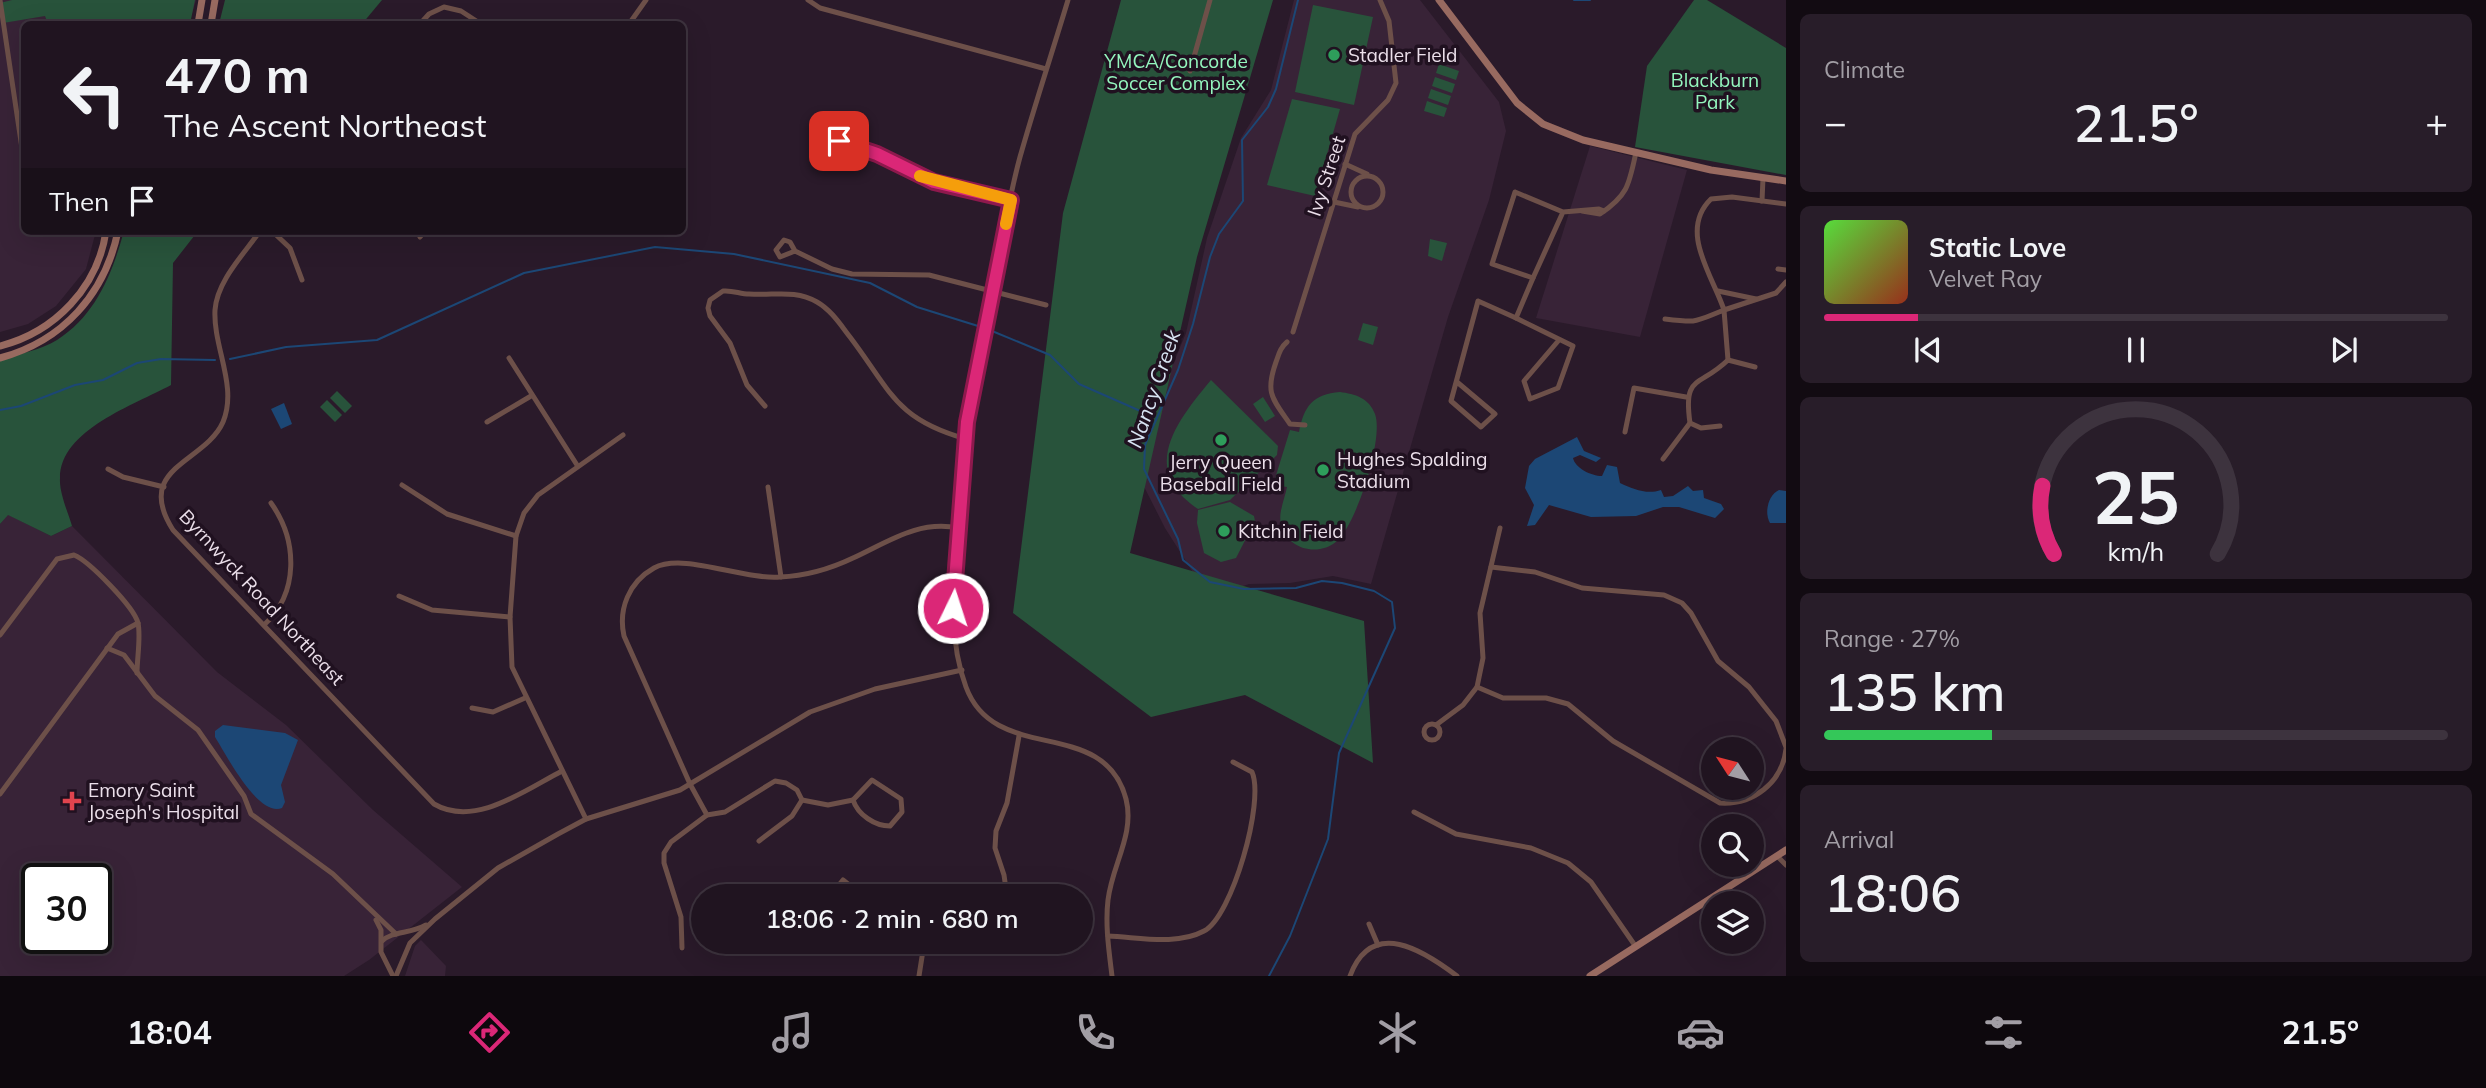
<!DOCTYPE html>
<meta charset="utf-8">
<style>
:root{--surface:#201420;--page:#281d29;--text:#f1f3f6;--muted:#a29ea5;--line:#3d333e;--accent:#db2777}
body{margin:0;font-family:Mulish,sans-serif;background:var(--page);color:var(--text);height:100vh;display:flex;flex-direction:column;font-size:26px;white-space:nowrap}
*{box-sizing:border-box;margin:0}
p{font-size:23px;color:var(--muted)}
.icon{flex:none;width:38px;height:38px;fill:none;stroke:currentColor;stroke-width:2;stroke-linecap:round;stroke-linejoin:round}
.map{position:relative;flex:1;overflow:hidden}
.drawer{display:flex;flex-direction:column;gap:14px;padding:14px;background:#120b12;width:700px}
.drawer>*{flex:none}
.banner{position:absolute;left:21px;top:21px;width:665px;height:214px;border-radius:10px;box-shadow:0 7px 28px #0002,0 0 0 2px var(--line);background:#201420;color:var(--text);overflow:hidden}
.needle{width:46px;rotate:306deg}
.tools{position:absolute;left:1701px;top:737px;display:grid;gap:14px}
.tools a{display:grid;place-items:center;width:63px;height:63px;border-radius:50%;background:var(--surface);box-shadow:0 7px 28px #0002,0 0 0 2px var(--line);font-size:35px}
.speed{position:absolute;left:21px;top:863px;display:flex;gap:14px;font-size:35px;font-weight:700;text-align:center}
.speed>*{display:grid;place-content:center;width:91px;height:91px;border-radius:50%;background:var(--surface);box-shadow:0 7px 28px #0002,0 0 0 2px var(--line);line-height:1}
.speed .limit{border:4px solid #111;border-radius:10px;background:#fff;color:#111}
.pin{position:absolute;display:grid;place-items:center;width:60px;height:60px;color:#fff;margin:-30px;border-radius:14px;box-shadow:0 4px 10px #0006}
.me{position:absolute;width:77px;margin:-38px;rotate:4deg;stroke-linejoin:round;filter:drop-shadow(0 0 5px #0008)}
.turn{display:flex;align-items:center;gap:24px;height:147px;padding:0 28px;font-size:32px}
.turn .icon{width:91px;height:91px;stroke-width:2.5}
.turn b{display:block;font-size:49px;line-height:60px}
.then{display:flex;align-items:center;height:66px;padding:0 28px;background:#0003;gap:14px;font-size:26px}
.big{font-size:52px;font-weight:600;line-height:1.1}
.drawer .tile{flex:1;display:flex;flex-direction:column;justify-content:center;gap:10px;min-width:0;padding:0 24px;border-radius:10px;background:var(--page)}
.drawer .dial{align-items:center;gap:0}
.dial svg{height:182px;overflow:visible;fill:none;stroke:var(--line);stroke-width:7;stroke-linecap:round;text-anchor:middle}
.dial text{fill:var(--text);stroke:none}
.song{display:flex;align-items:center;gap:21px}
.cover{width:84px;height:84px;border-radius:10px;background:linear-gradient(135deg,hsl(110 70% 55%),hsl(10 70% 35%))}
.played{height:7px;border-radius:4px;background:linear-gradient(90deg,var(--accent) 15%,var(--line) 15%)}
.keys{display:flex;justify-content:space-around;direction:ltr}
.heat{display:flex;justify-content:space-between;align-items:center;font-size:38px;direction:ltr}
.charge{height:10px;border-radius:5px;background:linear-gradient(90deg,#34c759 27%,var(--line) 0)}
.trip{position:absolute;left:691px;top:884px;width:402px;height:70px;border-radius:35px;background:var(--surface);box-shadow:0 7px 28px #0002,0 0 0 2px var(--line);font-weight:600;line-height:70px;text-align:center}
.tabs{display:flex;height:112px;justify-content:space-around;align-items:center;background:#0d080d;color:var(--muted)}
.tabs .icon{width:49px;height:49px}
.tabs .current{color:var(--accent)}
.tabs b{font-size:32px;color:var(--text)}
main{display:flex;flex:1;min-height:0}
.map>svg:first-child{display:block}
.built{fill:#382337;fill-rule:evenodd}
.green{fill:#28533b}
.water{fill:#1c4775}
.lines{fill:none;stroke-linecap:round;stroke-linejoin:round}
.stream{stroke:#1c4775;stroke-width:2}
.minor{stroke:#6d5049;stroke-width:5}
.secondary{stroke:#986a60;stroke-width:7}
.route-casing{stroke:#8e194d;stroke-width:18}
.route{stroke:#db2777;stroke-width:12}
.slow{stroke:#f59e0b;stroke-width:12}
.leisure-dot{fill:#2e9e5b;stroke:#201120;stroke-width:2.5}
.health-dot{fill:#e0444e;stroke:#201120;stroke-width:2.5}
.labels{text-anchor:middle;stroke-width:7;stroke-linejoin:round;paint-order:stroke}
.poi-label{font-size:19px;fill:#ebdfea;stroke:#201120;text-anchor:start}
.park-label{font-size:19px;fill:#94f6be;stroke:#201120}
.street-label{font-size:19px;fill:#ebdfea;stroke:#201120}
.water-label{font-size:21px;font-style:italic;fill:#d7e3f2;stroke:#201120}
</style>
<main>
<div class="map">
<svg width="1786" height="976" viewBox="0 0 1786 976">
<rect width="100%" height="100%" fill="#2a1a2a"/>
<g class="built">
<polygon points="0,0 196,0 189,24 24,24 24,231 96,231 86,269 56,306 28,324 0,332"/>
<polygon points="1294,0 1420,0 1499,102 1506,131 1489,200 1448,317 1371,584 1333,576 1290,583 1249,584 1228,591 1196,577 1165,528 1132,463 1186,333 1207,238 1241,138 1271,90"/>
<polygon points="1590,146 1687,170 1640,337 1536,318"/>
<path d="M7 514 51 536 72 526 217 672 286 725 373 810 462 887 369 960 344 976H0V524ZM37 878H96V938H37Z"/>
<polygon points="421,940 446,966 445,976 405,976 415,946"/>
</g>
<g class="green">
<polygon points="12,0 195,0 190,24 48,24 45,16 3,23 0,3"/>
<polygon points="225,0 382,0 362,24 219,24"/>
<polygon points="1121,0 1273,0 1197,257 1130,553 1364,621 1373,763 1245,695 1151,717 1013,613 1063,213"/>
<polygon points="1694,0 1707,0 1786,48 1786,175 1635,147 1647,66"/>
<polygon points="1313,5 1373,17 1354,105 1295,92"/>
<polygon points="1439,64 1459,71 1456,80 1436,73"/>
<polygon points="1435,77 1455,84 1452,93 1432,86"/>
<polygon points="1431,89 1451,96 1448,105 1428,98"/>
<polygon points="1292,99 1340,109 1315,196 1267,185"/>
<polygon points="1427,101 1447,108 1444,117 1424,111"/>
<path d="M124 231H198L173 263 171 385C134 405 60 430 60 478 59 493 68 512 72 526L51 536 8 515 0 524V360C18 354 41 350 57 340 96 315 112 274 124 231Z"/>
<polygon points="1430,239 1447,243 1442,261 1428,256"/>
<polygon points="1363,323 1378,327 1373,345 1358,340"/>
<path d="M1211 380 1278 446 1277 455 1230 500 1198 509C1138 469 1177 421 1211 380Z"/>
<polygon points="337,391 352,406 345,413 330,398"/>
<path d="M1340 392C1355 394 1369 398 1375 414 1384 438 1357 523 1337 541 1319 557 1287 550 1281 524 1278 513 1285 498 1287 487L1273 485 1290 430 1299 432C1304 406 1313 394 1340 392Z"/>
<polygon points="1263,397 1275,416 1265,422 1253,404"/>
<polygon points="327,400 342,415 335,422 320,407"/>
<polygon points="1230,502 1254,516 1255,521 1236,558 1221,562 1204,553 1197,523 1198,510"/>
</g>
<g class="water">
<polygon points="284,403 292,424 281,429 271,409"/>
<path d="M1577 437 1584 451 1601 458 1596 462 1580 455 1573 458C1575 468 1591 476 1602 476L1607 465 1617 467 1620 483C1633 489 1647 495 1661 490L1664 497 1673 496 1688 486 1693 491 1703 490 1704 498 1721 504 1724 509 1715 518 1679 507H1663L1636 516 1591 517 1549 505 1535 525 1527 526 1534 505 1525 488 1529 466 1535 459Z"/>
<path d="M1779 490 1786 491V523H1770C1764 513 1768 495 1779 490Z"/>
<path d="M223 725 285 733 298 740 281 785 285 802 282 808C258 817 227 756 215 737V731Z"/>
</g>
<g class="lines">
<g class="stream">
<polyline points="1574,0 1590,0"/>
<polyline points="992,331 1050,355 1079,384 1154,417"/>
<polyline points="230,359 286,347 377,340 524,273 655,247 734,254 870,283 917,307 978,326"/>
<polyline points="0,410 21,406 75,385 103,380 137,363 161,359 215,360"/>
<polyline points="1269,976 1290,936 1328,839 1339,753 1395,628 1392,602 1374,591 1342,583 1322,581 1296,588 1244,589 1210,582 1183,560 1178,539 1144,469 1145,445 1178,370 1193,324 1210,257 1219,234 1243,201 1242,140 1268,107 1276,89 1298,0"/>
</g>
<g class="minor">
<polyline points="0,0 24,162"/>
<polyline points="808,0 820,8 1046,69"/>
<path d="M1068 0C1052 53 1035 104 1020 157 1008 201 1001 247 993 291 977 372 963 447 958 530 954 582 947 636 966 687 995 766 1104 715 1126 799 1135 834 1112 865 1108 900 1105 925 1109 951 1112 976"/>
<polyline points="420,24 429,14 444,7 461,11 481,24"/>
<polyline points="629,24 646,0"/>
<polyline points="1190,71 1210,0"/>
<polyline points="682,141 682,159"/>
<polyline points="819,143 844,141 934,182 1011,200"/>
<polyline points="1345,164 1367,174"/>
<circle cx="1367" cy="192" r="16"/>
<polyline points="1762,201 1763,178"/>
<polyline points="1334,202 1358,207"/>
<path d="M1786 204 1732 197 1711 199C1678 231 1713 276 1724 310L1776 293 1786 282"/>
<path d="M1582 211 1600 214C1628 195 1629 185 1636 152"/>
<polyline points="1563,212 1533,278 1492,264 1515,192 1563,212 1599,209 1604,211"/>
<path d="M260 231C244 254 217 281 215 310 213 347 238 386 223 422 205 463 133 467 173 530L434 804C475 828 525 790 562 771"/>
<polyline points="272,231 290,248 302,280"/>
<polyline points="420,237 425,231"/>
<polyline points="795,251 780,257 776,250 784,240 790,242 795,251 832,269 852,274 929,275 1046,305"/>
<polyline points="1778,269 1786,270"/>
<polyline points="1718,291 1756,299"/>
<polyline points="1516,318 1573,346 1558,388 1530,399 1524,381 1559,340"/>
<path d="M1665 319C1699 323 1694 322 1724 310L1728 360"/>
<polyline points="1293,332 1355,134 1388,100 1396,83 1389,21 1380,0"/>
<path d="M1287 342C1280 348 1279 354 1276 362 1265 393 1272 398 1290 424L1305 425"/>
<polyline points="509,358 577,465"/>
<polyline points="1457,382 1495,414 1481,427 1451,401 1478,301 1516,318 1533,278"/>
<path d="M765 406 747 385 730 343 710 316 708 308 710 300 723 291C733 290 740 294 749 294 774 296 794 289 817 302 831 310 840 324 850 337 891 391 895 419 966 439"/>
<polyline points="487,422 531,396"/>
<path d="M1720 426 1701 428 1690 423C1683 374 1699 388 1728 360L1755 367"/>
<polyline points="1625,432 1634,388 1686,397"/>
<polyline points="1663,459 1690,423"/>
<polyline points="108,469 123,477 164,487"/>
<polyline points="402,485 447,514 516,536"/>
<polyline points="768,487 781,577"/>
<polyline points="1491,567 1535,572 1582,588 1664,595 1682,603 1691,613 1718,661 1749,687 1776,721 1786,747"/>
<polyline points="399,596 432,610 510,617"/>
<path d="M264 625C299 593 298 541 271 503"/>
<path d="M0 635 57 559 74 555C89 561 134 607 138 623 141 637 137 658 137 673"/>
<polyline points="107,648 124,655 155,696 198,730 244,796 251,814 333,874 396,934"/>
<path d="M1477 687 1503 698H1546L1568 704 1613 741 1720 803C1753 805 1782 783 1786 749"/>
<polyline points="472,708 493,712 525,698"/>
<circle cx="1432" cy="732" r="8"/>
<polyline points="1436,725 1463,705 1477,687 1483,658 1480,613 1500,528"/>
<path d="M872 780 901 799 902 812 890 826C875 826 858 815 853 800Z"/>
<polyline points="0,794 118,634 138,623"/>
<polyline points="802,800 828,805 853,800"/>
<polyline points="1414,812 1456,834 1531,848 1568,863 1591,882 1636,947"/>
<path d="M707 815 690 784 624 636C618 609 629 582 654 568 683 552 743 580 780 577 805 576 830 569 853 558 888 542 918 520 958 528"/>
<polyline points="586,819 512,667 510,617 516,536 524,513 538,495 623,435"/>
<polyline points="1777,856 1786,865"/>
<polyline points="830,896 843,880 863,896"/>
<polyline points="1007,896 1004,875 995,848 996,831 1007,803 1019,736"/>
<polyline points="376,920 381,930 381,952 393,976"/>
<polyline points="1369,924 1378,945"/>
<path d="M1108 936C1138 937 1176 946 1204 931 1232 917 1265 801 1252 772L1233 762"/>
<path d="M382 941C392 931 410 934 426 925"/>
<polyline points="682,948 681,917 664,863 664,853 671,842 707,815 725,812 775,781 786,783 797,790 802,800 792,816 759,841"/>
<polyline points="396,976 410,943 435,919 498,868 558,834 586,819 680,790 810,712 875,689 962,670"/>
<polyline points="919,976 924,944 920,942"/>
<path d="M1350 976C1372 917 1424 951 1457 976"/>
</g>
<g class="secondary">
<polyline points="1439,0 1517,103 1543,124 1583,140 1711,170 1786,181"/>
<polyline points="198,24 202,0"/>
<polyline points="211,24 215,0"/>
<path d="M0 346C55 332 98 287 106 231"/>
<path d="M0 358C63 341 105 294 118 231"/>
<polyline points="1590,976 1786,850"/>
</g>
</g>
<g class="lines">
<defs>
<polyline id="route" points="839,141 877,154 934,182 1011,200 967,422 953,608"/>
</defs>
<use href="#route" class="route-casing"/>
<use href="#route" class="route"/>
<polyline class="slow" points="920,176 1011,200 1006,224"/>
</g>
<g class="leisure-dot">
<circle cx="1334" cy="55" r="7"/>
<circle cx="1221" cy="440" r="7"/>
<circle cx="1323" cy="470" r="7"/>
<circle cx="1224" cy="531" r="7"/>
</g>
<path class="health-dot" d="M68.5 790.5h7v7h7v7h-7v7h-7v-7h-7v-7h7z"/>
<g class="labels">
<g class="poi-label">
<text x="1348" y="62">Stadler Field</text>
<text x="1337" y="466">Hughes Spalding<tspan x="1337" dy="22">Stadium</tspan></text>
<text x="1221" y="469" text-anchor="middle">Jerry Queen<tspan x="1221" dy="22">Baseball Field</tspan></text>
<text x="1238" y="538">Kitchin Field</text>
<text x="88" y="797">Emory Saint<tspan x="88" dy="22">Joseph's Hospital</tspan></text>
</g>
<g class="park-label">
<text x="1176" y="68">YMCA/Concorde<tspan x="1176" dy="22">Soccer Complex</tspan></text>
<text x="1715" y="87">Blackburn<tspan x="1715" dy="22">Park</tspan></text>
</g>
<g class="street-label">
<text transform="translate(1326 176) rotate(-72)" y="7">Ivy Street</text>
<text transform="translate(262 597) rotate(47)" y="7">Byrnwyck Road Northeast</text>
</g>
<g class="water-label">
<text transform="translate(1154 389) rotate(-71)" y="7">Nancy Creek</text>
</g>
</g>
</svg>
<div class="tools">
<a><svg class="needle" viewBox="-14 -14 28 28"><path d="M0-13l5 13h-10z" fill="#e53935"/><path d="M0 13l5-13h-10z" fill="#a29ea5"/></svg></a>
<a><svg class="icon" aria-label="search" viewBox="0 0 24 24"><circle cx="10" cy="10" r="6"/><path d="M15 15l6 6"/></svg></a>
<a><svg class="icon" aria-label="layers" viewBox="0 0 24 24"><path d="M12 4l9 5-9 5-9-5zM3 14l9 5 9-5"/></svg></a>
</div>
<div class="speed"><div class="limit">30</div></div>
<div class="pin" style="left:839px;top:141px;background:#d93025"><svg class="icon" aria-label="arrive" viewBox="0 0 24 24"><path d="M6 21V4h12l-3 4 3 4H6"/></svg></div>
<svg class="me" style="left:953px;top:608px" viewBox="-20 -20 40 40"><circle r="17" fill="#db2777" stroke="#fff" stroke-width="3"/><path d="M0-11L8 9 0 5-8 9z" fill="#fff"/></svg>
<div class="trip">18:06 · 2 min · 680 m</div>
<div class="banner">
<div class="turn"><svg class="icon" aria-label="left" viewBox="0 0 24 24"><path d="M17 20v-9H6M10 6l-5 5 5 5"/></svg><div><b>470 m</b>The Ascent Northeast</div></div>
<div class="then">Then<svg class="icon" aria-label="arrive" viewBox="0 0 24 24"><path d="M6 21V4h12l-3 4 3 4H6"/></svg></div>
</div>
</div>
<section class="drawer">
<div class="tile"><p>Climate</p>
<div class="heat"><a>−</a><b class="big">21.5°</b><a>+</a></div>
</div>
<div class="tile">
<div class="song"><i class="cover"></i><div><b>Static Love</b><p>Velvet Ray</p></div></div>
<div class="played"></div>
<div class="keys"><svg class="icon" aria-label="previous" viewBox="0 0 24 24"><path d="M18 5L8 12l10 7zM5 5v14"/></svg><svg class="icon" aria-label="pause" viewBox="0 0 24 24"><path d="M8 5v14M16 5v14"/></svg><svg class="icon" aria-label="next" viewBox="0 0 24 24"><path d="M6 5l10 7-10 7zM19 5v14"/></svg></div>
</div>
<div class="tile dial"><svg viewBox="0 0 100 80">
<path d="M14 69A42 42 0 1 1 86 69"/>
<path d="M14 69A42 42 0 0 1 9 39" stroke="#db2777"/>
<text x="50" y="56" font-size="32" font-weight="700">25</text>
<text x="50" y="72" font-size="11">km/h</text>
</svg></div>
<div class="tile"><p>Range · 27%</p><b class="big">135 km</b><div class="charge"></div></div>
<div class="tile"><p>Arrival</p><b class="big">18:06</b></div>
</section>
</main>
<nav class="tabs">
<b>18:04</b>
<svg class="icon current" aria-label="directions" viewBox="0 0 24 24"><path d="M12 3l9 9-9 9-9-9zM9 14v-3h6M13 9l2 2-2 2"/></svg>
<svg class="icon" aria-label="music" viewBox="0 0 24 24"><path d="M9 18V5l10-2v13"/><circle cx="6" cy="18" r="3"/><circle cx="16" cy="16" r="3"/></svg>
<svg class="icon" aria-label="phone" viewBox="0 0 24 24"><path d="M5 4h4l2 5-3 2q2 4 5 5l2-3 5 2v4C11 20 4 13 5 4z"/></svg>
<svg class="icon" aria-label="climate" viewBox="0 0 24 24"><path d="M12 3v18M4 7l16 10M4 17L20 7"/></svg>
<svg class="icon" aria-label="car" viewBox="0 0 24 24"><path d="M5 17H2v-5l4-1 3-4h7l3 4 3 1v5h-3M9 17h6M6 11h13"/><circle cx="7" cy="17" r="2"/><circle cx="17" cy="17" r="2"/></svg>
<svg class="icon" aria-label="filters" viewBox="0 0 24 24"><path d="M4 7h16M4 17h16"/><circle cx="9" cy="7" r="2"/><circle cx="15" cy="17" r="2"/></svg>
<b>21.5°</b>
</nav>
